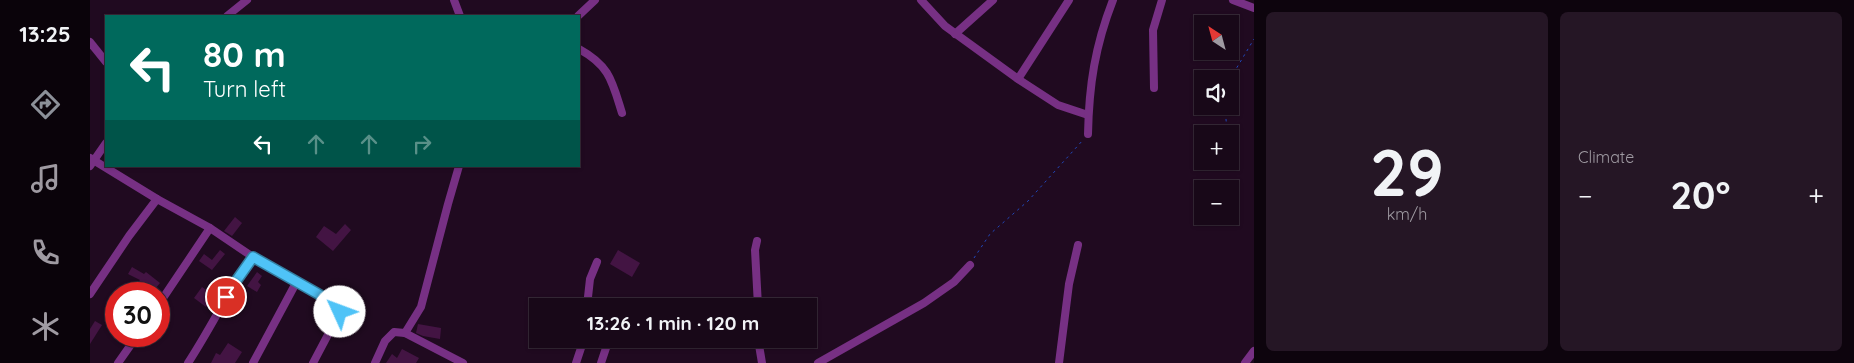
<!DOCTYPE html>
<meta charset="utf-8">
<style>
:root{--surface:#180818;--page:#251625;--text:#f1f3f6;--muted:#9f9aa2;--line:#362937;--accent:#8c9099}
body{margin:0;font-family:Quicksand,sans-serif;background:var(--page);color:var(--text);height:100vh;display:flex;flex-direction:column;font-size:19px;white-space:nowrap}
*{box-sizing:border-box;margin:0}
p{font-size:16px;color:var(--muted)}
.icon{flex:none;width:28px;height:28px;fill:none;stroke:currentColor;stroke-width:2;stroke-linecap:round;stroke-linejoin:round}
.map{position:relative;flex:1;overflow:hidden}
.details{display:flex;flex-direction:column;gap:12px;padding:12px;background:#0d040d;width:600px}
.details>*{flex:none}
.hud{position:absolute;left:15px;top:15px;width:475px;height:152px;border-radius:0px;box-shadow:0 1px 4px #0004,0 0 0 1px var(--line);background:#00695c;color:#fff;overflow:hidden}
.needle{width:32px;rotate:324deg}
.buttons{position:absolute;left:1104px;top:15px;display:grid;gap:10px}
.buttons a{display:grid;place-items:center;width:45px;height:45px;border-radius:0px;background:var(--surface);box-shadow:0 1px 4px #0004,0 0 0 1px var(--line);font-size:25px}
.speed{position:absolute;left:15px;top:282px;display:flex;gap:10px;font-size:25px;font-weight:700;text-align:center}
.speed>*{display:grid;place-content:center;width:65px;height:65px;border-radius:50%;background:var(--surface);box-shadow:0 1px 4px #0004,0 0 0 1px var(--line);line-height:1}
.speed .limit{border:8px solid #d22;background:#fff;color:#111}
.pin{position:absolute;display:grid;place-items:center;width:42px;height:42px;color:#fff;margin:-21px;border:2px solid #fff;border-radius:50%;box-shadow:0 1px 5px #0007}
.me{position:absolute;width:55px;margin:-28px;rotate:313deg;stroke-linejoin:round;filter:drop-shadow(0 0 4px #0008)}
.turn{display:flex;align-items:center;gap:18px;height:105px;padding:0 15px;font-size:22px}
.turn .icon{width:65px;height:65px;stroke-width:2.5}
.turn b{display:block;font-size:35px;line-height:42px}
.lanes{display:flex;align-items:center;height:48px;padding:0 15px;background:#0003;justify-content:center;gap:25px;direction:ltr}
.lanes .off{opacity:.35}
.big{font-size:38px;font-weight:700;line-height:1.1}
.details .tile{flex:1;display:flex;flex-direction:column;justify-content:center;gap:8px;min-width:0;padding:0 18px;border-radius:8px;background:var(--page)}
.details .dial{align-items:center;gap:0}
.dial b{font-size:65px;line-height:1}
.heat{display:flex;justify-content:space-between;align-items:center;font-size:28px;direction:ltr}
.details .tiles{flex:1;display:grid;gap:12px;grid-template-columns:repeat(2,1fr)}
.trip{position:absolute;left:439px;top:298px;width:288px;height:50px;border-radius:0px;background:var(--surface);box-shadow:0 1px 4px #0004,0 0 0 1px var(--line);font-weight:700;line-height:50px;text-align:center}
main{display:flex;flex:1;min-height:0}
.menu{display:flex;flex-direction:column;width:90px;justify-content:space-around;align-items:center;background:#0a030a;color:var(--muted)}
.menu .icon{width:35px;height:35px}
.menu .selected{color:var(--accent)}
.menu b{font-size:22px;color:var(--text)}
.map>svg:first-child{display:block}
.building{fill:#431443}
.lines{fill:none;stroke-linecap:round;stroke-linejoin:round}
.path{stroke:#2048bc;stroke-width:1;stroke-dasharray:2.5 4;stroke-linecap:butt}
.street{stroke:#773084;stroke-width:8}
.route-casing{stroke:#337fa1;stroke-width:12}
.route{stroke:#4fc3f7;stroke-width:9}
</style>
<main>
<nav class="menu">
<b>13:25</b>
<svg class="icon selected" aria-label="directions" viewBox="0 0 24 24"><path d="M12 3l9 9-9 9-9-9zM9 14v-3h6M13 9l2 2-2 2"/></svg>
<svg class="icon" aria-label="music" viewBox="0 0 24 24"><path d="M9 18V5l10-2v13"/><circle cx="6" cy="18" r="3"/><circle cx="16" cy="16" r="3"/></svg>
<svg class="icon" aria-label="phone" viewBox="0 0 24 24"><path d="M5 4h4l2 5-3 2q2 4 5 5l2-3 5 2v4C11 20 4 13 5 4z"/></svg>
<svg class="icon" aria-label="climate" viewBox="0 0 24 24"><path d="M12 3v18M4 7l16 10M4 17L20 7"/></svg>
</nav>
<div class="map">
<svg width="1164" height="363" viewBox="0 0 1164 363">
<rect width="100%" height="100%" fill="#200a20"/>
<g class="building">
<polygon points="145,217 152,223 142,236 134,231"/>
<polygon points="255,224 261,230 243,251 226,237 234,226 246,234"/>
<polygon points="130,250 135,254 122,270 109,261 114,254 122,260"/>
<polygon points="528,250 550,263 542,277 520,264"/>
<polygon points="42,267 54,274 56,272 70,283 61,294 52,294 44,287 50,280 38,274"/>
<polygon points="167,272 172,276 168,282 171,285 167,292 157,286"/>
<polygon points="112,287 124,295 116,307 104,298"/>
<polygon points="5,321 12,325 0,344 0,329"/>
<polygon points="328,324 351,328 350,339 333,336 326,333"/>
<polygon points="138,343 152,352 145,363 121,363 126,353 130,355"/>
<polygon points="312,349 329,358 326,363 296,363 302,354 307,358"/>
</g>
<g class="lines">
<g class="path">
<polyline points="1140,86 1146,69 1164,39"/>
<polyline points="1135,106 1137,132"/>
<polyline points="884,258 900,234 938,201 993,140"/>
</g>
<g class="street">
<polyline points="364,0 370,16"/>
<polyline points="831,0 855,26 928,79 968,105 998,115"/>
<polyline points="1143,0 1164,8"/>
<polyline points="137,16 157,0"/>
<polyline points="488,16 505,0"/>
<polyline points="865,34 903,0"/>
<polyline points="0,42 16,62"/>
<path d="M489 49C520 66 522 81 532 113"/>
<polyline points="928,79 979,0"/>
<polyline points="1064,88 1063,30 1072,0"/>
<path d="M998 134C999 85 1005 46 1023 0"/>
<polyline points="0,158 67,199 120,228 163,257 246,305 249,308 250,312 223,363"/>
<polyline points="0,166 16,143"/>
<polyline points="667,241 665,250 668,306"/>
<polyline points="0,294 39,236 67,199"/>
<polyline points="69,304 120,228"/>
<polyline points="497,306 500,279 507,262"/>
<polyline points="315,333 331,307 358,204 369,166"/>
<polyline points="668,339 672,363"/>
<polyline points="28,363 47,336"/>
<path d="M98 363C121 328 138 291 163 257"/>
<polyline points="163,363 207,281"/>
<polyline points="285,363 295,341 304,332 315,333 373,363"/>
<polyline points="486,363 494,339"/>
<polyline points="511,363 517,345 525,339"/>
<polyline points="728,363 834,303 864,282 880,265"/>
<polyline points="969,363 979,284 988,245"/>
<polyline points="1155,363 1164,351"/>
</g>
</g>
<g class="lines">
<defs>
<polyline id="route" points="136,297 144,284 163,257 246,304 249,308 250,312"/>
</defs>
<use href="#route" class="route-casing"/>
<use href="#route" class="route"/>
</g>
</svg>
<div class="buttons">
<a><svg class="needle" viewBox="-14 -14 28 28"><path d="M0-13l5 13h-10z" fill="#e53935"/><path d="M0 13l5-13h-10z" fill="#9f9aa2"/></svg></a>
<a><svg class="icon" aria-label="sound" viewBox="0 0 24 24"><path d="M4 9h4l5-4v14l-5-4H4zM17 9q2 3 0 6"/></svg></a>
<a>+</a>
<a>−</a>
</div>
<div class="speed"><div class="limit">30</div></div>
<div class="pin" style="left:136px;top:297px;background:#d93025"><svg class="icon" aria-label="arrive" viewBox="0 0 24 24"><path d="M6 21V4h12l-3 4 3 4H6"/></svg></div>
<svg class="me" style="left:250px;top:312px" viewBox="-20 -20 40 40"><circle r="19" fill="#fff"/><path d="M0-13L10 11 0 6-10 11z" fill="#4fc3f7"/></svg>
<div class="trip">13:26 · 1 min · 120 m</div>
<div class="hud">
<div class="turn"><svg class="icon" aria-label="left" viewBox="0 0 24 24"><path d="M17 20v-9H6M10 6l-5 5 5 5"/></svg><div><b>80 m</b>Turn left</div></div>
<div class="lanes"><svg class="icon" aria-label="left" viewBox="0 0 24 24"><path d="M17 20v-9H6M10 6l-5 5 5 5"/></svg><svg class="icon off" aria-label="ahead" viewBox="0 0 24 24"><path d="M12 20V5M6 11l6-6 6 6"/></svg><svg class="icon off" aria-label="ahead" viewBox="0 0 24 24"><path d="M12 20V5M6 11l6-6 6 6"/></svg><svg class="icon off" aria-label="right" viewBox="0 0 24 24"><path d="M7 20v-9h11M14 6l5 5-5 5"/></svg></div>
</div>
</div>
<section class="details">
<div class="tiles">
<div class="tile dial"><b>29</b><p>km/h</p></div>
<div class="tile"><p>Climate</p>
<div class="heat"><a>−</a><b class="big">20°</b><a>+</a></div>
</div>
</div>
</section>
</main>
